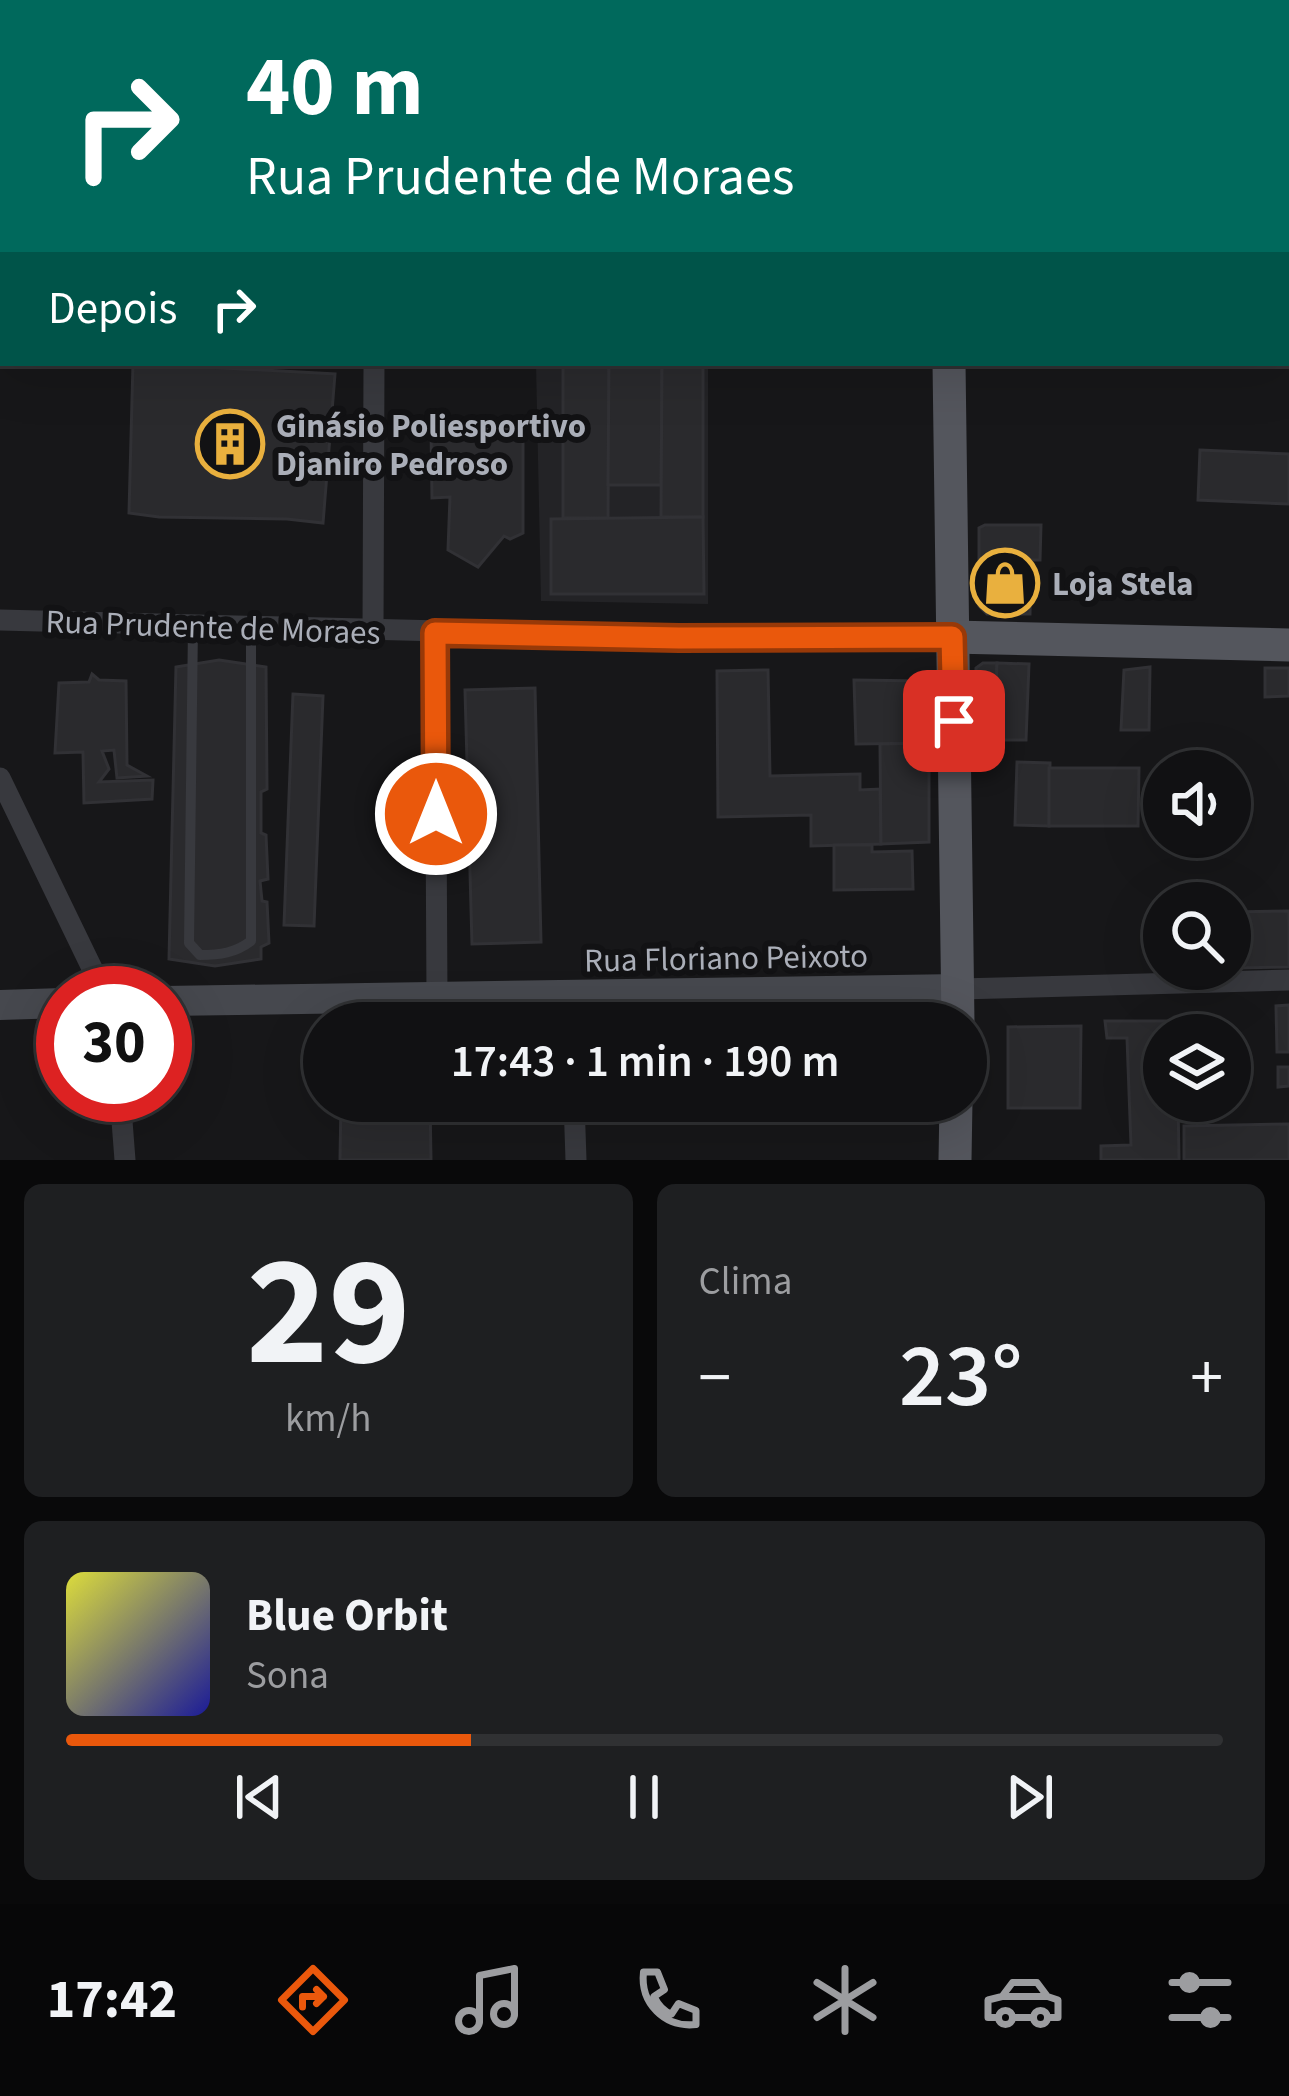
<!DOCTYPE html>
<html lang="pt">
<meta charset="utf-8">
<style>
:root{--surface:#111113;--page:#1e1f21;--text:#f1f3f6;--muted:#9c9da0;--line:#303133;--accent:#ea580c}
body{margin:0;font-family:"Source Sans 3",sans-serif;background:var(--page);color:var(--text);height:100vh;display:flex;flex-direction:column;font-size:45px;white-space:nowrap}
*{box-sizing:border-box;margin:0}
p{font-size:39px;color:var(--muted)}
.icon{flex:none;width:66px;height:66px;fill:none;stroke:currentColor;stroke-width:2;stroke-linecap:round;stroke-linejoin:round}
.map{position:relative;height:1160px;overflow:hidden}
.details{display:flex;flex-direction:column;gap:24px;padding:24px;background:#09090a;flex:1}
.details>*{flex:none}
.hud{position:absolute;left:0px;top:0px;width:1290px;height:366px;box-shadow:0 12px 48px #0002,0 0 0 3px var(--line);background:#00695c;color:#fff;overflow:hidden}
.buttons{position:absolute;left:1143px;top:750px;display:grid;gap:24px}
.buttons a{display:grid;place-items:center;width:108px;height:108px;border-radius:50%;background:var(--surface);box-shadow:0 12px 48px #0002,0 0 0 3px var(--line);font-size:60px}
.speed{position:absolute;left:36px;top:966px;display:flex;gap:24px;font-size:60px;font-weight:700;text-align:center}
.speed>*{display:grid;place-content:center;width:156px;height:156px;border-radius:50%;background:var(--surface);box-shadow:0 12px 48px #0002,0 0 0 3px var(--line);line-height:1}
.speed .limit{border:18px solid #d22;background:#fff;color:#111}
.pin{position:absolute;display:grid;place-items:center;width:102px;height:102px;color:#fff;margin:-51px;border-radius:24px;box-shadow:0 6px 18px #0006}
.me{position:absolute;width:132px;margin:-66px;rotate:0deg;stroke-linejoin:round;filter:drop-shadow(0 0 9px #0008)}
.turn{display:flex;align-items:center;gap:42px;height:252px;padding:0 48px;font-size:54px}
.turn .icon{width:156px;height:156px;stroke-width:2.5}
.turn b{display:block;font-size:84px;line-height:102px}
.then{display:flex;align-items:center;height:114px;padding:0 48px;background:#0003;gap:24px;font-size:45px}
.big{font-size:90px;font-weight:600;line-height:1.1}
.details .card{flex:1;display:flex;flex-direction:column;justify-content:center;gap:18px;min-width:0;padding:0 42px;border-radius:18px;background:var(--page)}
.details .dial{align-items:center;gap:0}
.dial b{font-size:156px;line-height:1}
.song{display:flex;align-items:center;gap:36px}
.cover{width:144px;height:144px;border-radius:18px;background:linear-gradient(135deg,hsl(60 70% 55%),hsl(240 70% 35%))}
.played{height:12px;border-radius:6px;background:linear-gradient(90deg,var(--accent) 35%,var(--line) 35%)}
.keys{display:flex;justify-content:space-around;direction:ltr}
.heat{display:flex;justify-content:space-between;align-items:center;font-size:66px;direction:ltr}
.details .tiles{flex:1;display:grid;gap:24px;grid-template-columns:1fr 1fr}
.card:last-child{grid-column:span 2}
.trip{position:absolute;left:303px;top:1002px;width:684px;height:120px;border-radius:60px;background:var(--surface);box-shadow:0 12px 48px #0002,0 0 0 3px var(--line);font-weight:600;line-height:120px;text-align:center}
.tab-bar{display:flex;height:192px;justify-content:space-around;align-items:center;background:#070708;color:var(--muted)}
.tab-bar .icon{width:84px;height:84px}
.tab-bar .selected{color:var(--accent)}
.tab-bar b{font-size:54px;color:var(--text)}
.map>svg:first-child{display:block}
.built{fill:#232326}
.building{fill:#2a2a2d;stroke:#313135;stroke-width:3}
.lines{fill:none;stroke-linecap:round;stroke-linejoin:round}
.service{stroke:#38393e;stroke-width:10}
.minor{stroke:#38393e;stroke-width:21}
.secondary{stroke:#46484e;stroke-width:30}
.primary{stroke:#54565d;stroke-width:33}
.route-casing{stroke:#983908;stroke-width:30}
.route{stroke:#ea580c;stroke-width:21}
.labels{text-anchor:middle;stroke-width:12;stroke-linejoin:round;paint-order:stroke}
.poi-label{font-size:33px;font-weight:bold;fill:#aaaeb8;stroke:#121214;text-anchor:start}
.street-label{font-size:33px;fill:#aaaeb8;stroke:#121214}
</style>
<div class="map">
<svg width="1289" height="1160" viewBox="0 0 1289 1160">
<rect width="100%" height="100%" fill="#171719"/>
<polygon class="built" points="536,363 708,363 708,604 541,601"/>
<g class="building">
<rect x="263" y="0" width="252" height="3"/>
<rect x="0" y="21" width="3" height="91"/>
<polygon points="133,363 335,374 323,523 287,519 159,517 129,513"/>
<polygon points="563,363 609,363 608,518 563,518"/>
<polygon points="609,363 662,363 661,485 608,485"/>
<polygon points="662,363 703,363 703,517 661,517"/>
<polygon points="431,428 523,430 523,533 510,539 504,536 478,567 448,550 450,497 432,498"/>
<polygon points="1200,450 1289,454 1289,504 1198,500"/>
<polygon points="703,517 704,594 551,594 551,519"/>
<polygon points="985,525 1041,525 1040,560 1031,560 1030,614 987,614 979,606 979,528"/>
<polygon points="219,660 266,667 267,789 261,792 261,833 266,835 268,879 260,881 262,901 267,902 269,943 261,947 261,959 215,966 169,959 176,667"/>
<polygon points="983,663 997,663 994,740 974,740 976,668"/>
<polygon points="997,663 1029,664 1026,740 994,740"/>
<polygon points="1150,667 1149,730 1121,730 1124,670"/>
<polygon points="1265,668 1289,668 1289,696 1265,697"/>
<polygon points="768,670 770,776 860,774 860,790 880,789 881,844 811,846 811,815 718,817 717,671"/>
<polygon points="92,674 99,680 126,681 127,765 147,776 117,778 114,750 102,751 109,769 99,782 153,780 152,799 84,803 83,752 55,753 59,683 89,682"/>
<polygon points="854,680 923,681 922,722 930,722 929,743 856,744"/>
<polygon points="535,688 541,942 472,944 465,690"/>
<polygon points="293,694 323,696 314,926 284,925"/>
<polygon points="929,743 929,842 881,844 880,744"/>
<polygon points="1017,762 1050,763 1049,826 1015,825"/>
<polygon points="1049,768 1139,768 1138,826 1049,826"/>
<polygon points="834,845 872,845 872,852 912,851 913,889 834,890"/>
<polygon points="1289,911 1289,967 1238,968 1238,936 1230,936 1230,912"/>
<polygon points="1289,1005 1289,1052 1277,1052 1276,1006"/>
<polygon points="1105,1021 1175,1021 1176,1035 1164,1035 1164,1101 1178,1101 1179,1160 1101,1160 1101,1146 1131,1145 1127,1038 1107,1038"/>
<polygon points="1081,1026 1080,1108 1008,1108 1008,1027"/>
<polygon points="1278,1067 1289,1067 1289,1086 1278,1087"/>
<polygon points="341,1101 430,1101 431,1160 340,1160"/>
<polygon points="1289,1124 1289,1160 1184,1160 1184,1126"/>
</g>
<g class="lines">
<path class="service" d="M193 625 189 943 200 955C220 955 235 953 251 941V627"/>
<g class="minor">
<polyline points="551,0 551,3"/>
<polyline points="0,200 3,200"/>
<polyline points="0,620 679,637 952,637"/>
<polyline points="373,631 374,363"/>
<polyline points="435,633 437,997"/>
<polyline points="0,778 104,993"/>
<polyline points="959,989 1289,980"/>
<polyline points="569,996 570,1023"/>
<polyline points="120,1095 125,1160"/>
<polyline points="574,1101 576,1160"/>
</g>
<g class="secondary">
<polyline points="165,1001 959,989"/>
<polyline points="0,1005 63,1003"/>
</g>
<g class="primary">
<polyline points="942,0 942,3"/>
<polyline points="1287,229 1289,229"/>
<polyline points="949,363 958,1023"/>
<polyline points="952,637 1289,645"/>
<polyline points="955,1160 956,1101"/>
</g>
</g>
<g class="lines">
<defs>
<polyline id="route" points="436,814 435,633 679,638 952,637 954,721"/>
</defs>
<use href="#route" class="route-casing"/>
<use href="#route" class="route"/>
</g>
<defs>
<symbol id="building-ring" viewBox="-11 -11 22 22"><circle r="9.5" fill="#121214" stroke="#e9b03e" stroke-width="1.5"/><path d="M-4-6H4V6H1V3H-1V6H-4ZM-2.5-4.3h1.7v1.8h-1.7ZM.8-4.3h1.7v1.8H.8ZM-2.5-1h1.7V.8h-1.7ZM.8-1h1.7V.8H.8Z" fill="#e9b03e"/></symbol>
<symbol id="shop-ring" viewBox="-11 -11 22 22"><circle r="9.5" fill="#121214" stroke="#e9b03e" stroke-width="1.5"/><path d="M-5-2.5h2.3a2.7 3.5 0 0 1 5.4 0H5L5.5 6h-11ZM-1.5-2.5h3a1.5 2.3 0 0 0-3 0Z" fill="#e9b03e"/></symbol>
</defs>
<g fill-rule="evenodd">
<use href="#building-ring" x="192" y="406" width="76" height="76"/>
<use href="#shop-ring" x="967" y="545" width="76" height="76"/>
</g>
<g class="labels">
<g class="poi-label">
<text x="276" y="437">Ginásio Poliesportivo<tspan x="276" dy="38">Djaniro Pedroso</tspan></text>
<text x="1052" y="595">Loja Stela</text>
</g>
<g class="street-label">
<text transform="translate(213 626) rotate(2)" y="12">Rua Prudente de Moraes</text>
<text transform="translate(726 957) rotate(-1)" y="12">Rua Floriano Peixoto</text>
</g>
</g>
</svg>
<div class="buttons">
<a><svg class="icon" aria-label="sound" viewBox="0 0 24 24"><path d="M4 9h4l5-4v14l-5-4H4zM17 9q2 3 0 6"/></svg></a>
<a><svg class="icon" aria-label="search" viewBox="0 0 24 24"><circle cx="10" cy="10" r="6"/><path d="M15 15l6 6"/></svg></a>
<a><svg class="icon" aria-label="layers" viewBox="0 0 24 24"><path d="M12 4l9 5-9 5-9-5zM3 14l9 5 9-5"/></svg></a>
</div>
<div class="speed"><div class="limit">30</div></div>
<div class="pin" style="left:954px;top:721px;background:#d93025"><svg class="icon" aria-label="arrive" viewBox="0 0 24 24"><path d="M6 21V4h12l-3 4 3 4H6"/></svg></div>
<svg class="me" style="left:436px;top:814px" viewBox="-20 -20 40 40"><circle r="17" fill="#ea580c" stroke="#fff" stroke-width="3"/><path d="M0-11L8 9 0 5-8 9z" fill="#fff"/></svg>
<div class="trip">17:43 · 1 min · 190 m</div>
<div class="hud">
<div class="turn"><svg class="icon" aria-label="right" viewBox="0 0 24 24"><path d="M7 20v-9h11M14 6l5 5-5 5"/></svg><div><b>40 m</b>Rua Prudente de Moraes</div></div>
<div class="then">Depois<svg class="icon" aria-label="right" viewBox="0 0 24 24"><path d="M7 20v-9h11M14 6l5 5-5 5"/></svg></div>
</div>
</div>
<section class="details">
<div class="tiles">
<div class="card dial"><b>29</b><p>km/h</p></div>
<div class="card"><p>Clima</p>
<div class="heat"><a>−</a><b class="big">23°</b><a>+</a></div>
</div>
<div class="card">
<div class="song"><i class="cover"></i><div><b>Blue Orbit</b><p>Sona</p></div></div>
<div class="played"></div>
<div class="keys"><svg class="icon" aria-label="previous" viewBox="0 0 24 24"><path d="M18 5L8 12l10 7zM5 5v14"/></svg><svg class="icon" aria-label="pause" viewBox="0 0 24 24"><path d="M8 5v14M16 5v14"/></svg><svg class="icon" aria-label="next" viewBox="0 0 24 24"><path d="M6 5l10 7-10 7zM19 5v14"/></svg></div>
</div>
</div>
</section>
<nav class="tab-bar">
<b>17:42</b>
<svg class="icon selected" aria-label="directions" viewBox="0 0 24 24"><path d="M12 3l9 9-9 9-9-9zM9 14v-3h6M13 9l2 2-2 2"/></svg>
<svg class="icon" aria-label="music" viewBox="0 0 24 24"><path d="M9 18V5l10-2v13"/><circle cx="6" cy="18" r="3"/><circle cx="16" cy="16" r="3"/></svg>
<svg class="icon" aria-label="phone" viewBox="0 0 24 24"><path d="M5 4h4l2 5-3 2q2 4 5 5l2-3 5 2v4C11 20 4 13 5 4z"/></svg>
<svg class="icon" aria-label="climate" viewBox="0 0 24 24"><path d="M12 3v18M4 7l16 10M4 17L20 7"/></svg>
<svg class="icon" aria-label="car" viewBox="0 0 24 24"><path d="M5 17H2v-5l4-1 3-4h7l3 4 3 1v5h-3M9 17h6M6 11h13"/><circle cx="7" cy="17" r="2"/><circle cx="17" cy="17" r="2"/></svg>
<svg class="icon" aria-label="filters" viewBox="0 0 24 24"><path d="M4 7h16M4 17h16"/><circle cx="9" cy="7" r="2"/><circle cx="15" cy="17" r="2"/></svg>
</nav>
